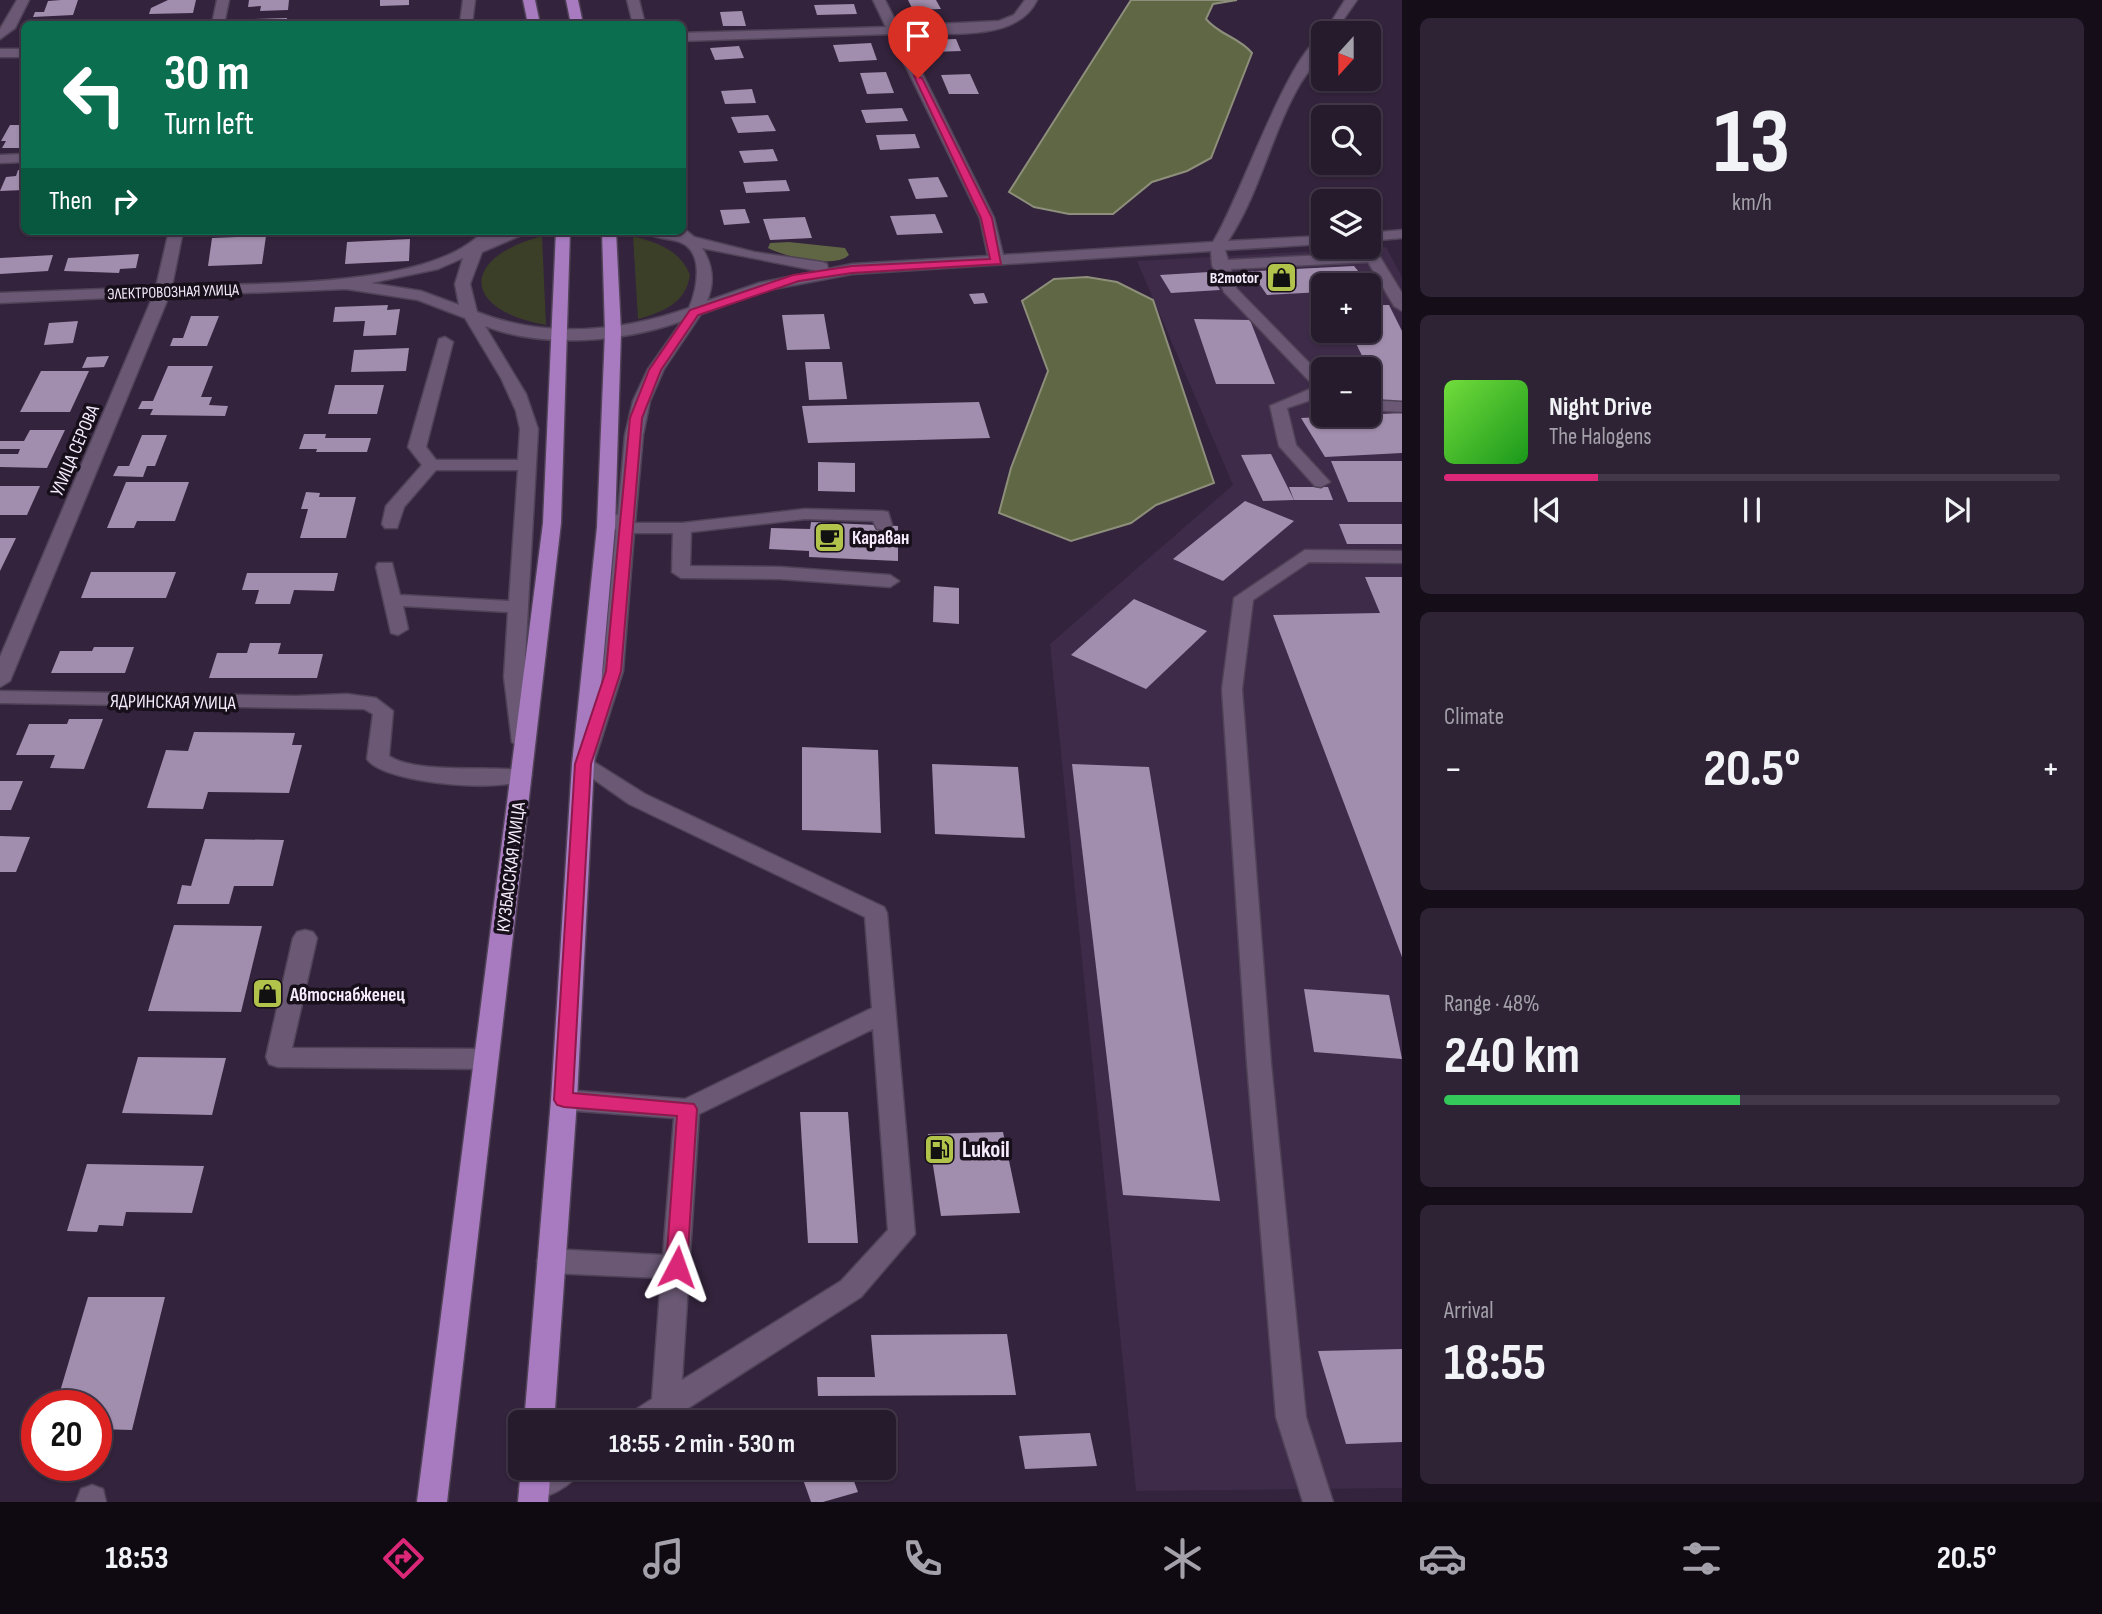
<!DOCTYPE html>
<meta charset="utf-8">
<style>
:root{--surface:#261a2d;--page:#2e2335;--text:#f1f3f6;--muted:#a4a1aa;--line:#423849;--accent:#db2777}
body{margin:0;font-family:"Sofia Sans Condensed",sans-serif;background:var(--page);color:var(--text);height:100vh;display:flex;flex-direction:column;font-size:26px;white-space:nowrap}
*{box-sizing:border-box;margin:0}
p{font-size:23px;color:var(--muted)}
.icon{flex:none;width:38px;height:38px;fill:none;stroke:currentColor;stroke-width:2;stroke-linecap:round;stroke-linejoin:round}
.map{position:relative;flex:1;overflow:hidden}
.details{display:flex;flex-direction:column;gap:18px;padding:18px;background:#150e19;width:700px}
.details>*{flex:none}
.guide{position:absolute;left:21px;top:21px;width:665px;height:214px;border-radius:10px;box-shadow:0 2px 5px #0004,0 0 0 2px var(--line);background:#0b6e4f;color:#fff;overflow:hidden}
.needle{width:46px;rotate:201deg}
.fabs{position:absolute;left:1311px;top:21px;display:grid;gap:14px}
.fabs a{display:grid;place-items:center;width:70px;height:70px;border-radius:10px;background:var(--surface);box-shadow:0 2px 5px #0004,0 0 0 2px var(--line);font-size:35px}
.speed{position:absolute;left:21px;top:1390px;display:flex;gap:14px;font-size:35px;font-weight:700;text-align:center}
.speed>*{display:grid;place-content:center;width:91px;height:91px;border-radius:50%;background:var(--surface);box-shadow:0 2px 5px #0004,0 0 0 2px var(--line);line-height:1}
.speed .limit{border:10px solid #d22;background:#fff;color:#111}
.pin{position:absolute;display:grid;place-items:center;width:60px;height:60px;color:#fff;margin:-72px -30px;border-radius:50% 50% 50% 0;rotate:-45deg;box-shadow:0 0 7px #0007}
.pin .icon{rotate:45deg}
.me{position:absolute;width:77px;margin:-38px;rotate:4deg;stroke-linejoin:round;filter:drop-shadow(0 0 5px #0008)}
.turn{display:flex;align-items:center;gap:24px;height:147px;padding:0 28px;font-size:32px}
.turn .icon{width:91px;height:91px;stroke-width:2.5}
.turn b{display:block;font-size:49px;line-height:60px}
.then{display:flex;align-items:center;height:66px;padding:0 28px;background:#0003;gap:14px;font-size:26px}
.big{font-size:52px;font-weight:700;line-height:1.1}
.details .card{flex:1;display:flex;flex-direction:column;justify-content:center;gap:10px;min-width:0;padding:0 24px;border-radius:10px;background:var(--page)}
.details .dial{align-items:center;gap:0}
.dial b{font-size:91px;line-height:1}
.song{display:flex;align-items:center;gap:21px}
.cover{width:84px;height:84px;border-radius:10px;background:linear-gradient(135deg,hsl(100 70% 55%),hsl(120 70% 35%))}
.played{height:7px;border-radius:4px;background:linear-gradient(90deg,var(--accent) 25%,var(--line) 25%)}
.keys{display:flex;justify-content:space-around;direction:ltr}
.heat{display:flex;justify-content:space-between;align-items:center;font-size:38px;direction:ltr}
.charge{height:10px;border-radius:5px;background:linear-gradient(90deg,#34c759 48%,var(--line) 0)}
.trip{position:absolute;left:508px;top:1410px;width:388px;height:70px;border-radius:10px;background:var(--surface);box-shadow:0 2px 5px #0004,0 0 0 2px var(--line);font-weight:700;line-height:70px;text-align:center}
.dock{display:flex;height:112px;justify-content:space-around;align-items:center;background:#0f0a12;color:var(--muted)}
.dock .icon{width:49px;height:49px}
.dock .selected{color:var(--accent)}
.dock b{font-size:32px;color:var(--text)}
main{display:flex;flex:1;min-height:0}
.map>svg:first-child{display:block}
.built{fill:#3e2b49;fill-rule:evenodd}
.green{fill:#3b3f28}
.forest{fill:#606644}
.water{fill:#606744;stroke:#8d8f7b;stroke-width:2}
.building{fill:#a18dad}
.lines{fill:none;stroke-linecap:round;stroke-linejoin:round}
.minor-casing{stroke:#504257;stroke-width:3}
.major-casing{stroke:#504257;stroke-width:3}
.minor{fill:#6a5874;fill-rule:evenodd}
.major{fill:#a87bc0;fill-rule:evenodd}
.route{fill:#db2777;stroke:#8e194d;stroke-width:2}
.labels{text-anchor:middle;stroke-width:7;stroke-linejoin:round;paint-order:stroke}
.far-poi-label{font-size:16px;font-weight:bold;fill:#f6ebfc;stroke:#17101b;text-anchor:end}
.far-street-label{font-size:16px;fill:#f6ebfc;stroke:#17101b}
.street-label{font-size:19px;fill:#f6ebfc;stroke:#17101b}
.poi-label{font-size:19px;font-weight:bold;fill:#f6ebfc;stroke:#17101b;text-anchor:start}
.near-poi-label{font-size:23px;font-weight:bold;fill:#f6ebfc;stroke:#17101b;text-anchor:start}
</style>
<main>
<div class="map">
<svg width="1402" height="1502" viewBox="0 0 1402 1502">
<rect width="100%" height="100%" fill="#33233c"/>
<path class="built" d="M1386 247 1402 277V1488L1136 1491 1050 644 1233 485 1137 261ZM1323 285H1368V331H1323ZM1323 369H1368V415H1323Z"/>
<g class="green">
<path d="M542 236 546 325C461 310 460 258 542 236Z"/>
<path d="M633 236C658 243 680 250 690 275 686 303 663 312 638 319Z"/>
</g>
<path class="forest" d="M789 242 845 248 849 255C835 269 785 257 768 248L770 243Z"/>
<g class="water">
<path d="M1131 0H1237L1213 4 1206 19C1219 35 1239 37 1252 53L1211 158 1187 171 1152 182 1113 214H1069L1034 207 1009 192Z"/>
<polygon points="1087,277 1117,282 1153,300 1214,483 1156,505 1131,523 1071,541 999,513 1011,468 1048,371 1022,301 1054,279"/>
</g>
<g class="building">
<polygon points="61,0 78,0 73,15 33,17 35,12 44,12 48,1"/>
<polygon points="168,0 196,0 193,13 149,14 151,8"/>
<polygon points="249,0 289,0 288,10 260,11 261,6 248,7"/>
<polygon points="380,0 409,0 409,5 380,6"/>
<polygon points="908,0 936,0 941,9 913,10"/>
<polygon points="854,4 857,14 817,15 814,5"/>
<polygon points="742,11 746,26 723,26 720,12"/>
<polygon points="287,18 287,23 253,24 254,19"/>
<polygon points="956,39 961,51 932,52 927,40"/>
<polygon points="871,43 877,60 839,62 833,45"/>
<polygon points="739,46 744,58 715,60 710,48"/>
<polygon points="886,72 894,93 867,94 860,73"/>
<polygon points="970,74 979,94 949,94 941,75"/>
<polygon points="752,89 756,103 725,104 721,91"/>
<polygon points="902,108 908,121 866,123 861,110"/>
<polygon points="768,115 776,131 738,133 731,117"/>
<polygon points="10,125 24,125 24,148 2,148 6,141 1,141"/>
<polygon points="915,134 920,148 880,150 876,135"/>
<polygon points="773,149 778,161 744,163 739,151"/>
<polygon points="18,170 24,170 24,190 0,191 6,177 16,176"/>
<polygon points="938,177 948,197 916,199 908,179"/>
<polygon points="786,180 790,191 746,193 743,182"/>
<polygon points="745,209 750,223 724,225 720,210"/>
<polygon points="935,214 943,233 897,235 890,216"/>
<polygon points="805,217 812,238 770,240 763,219"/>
<polygon points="266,236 262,264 208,266 212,238"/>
<polygon points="410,239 409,261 345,264 347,242"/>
<polygon points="139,254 136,268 120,269 119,273 64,271 68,258"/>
<polygon points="53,255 48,271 0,274 0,258"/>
<polygon points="1354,266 1373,289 1368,290 1368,285 1323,285 1323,292 1267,295 1260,285 1247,286 1238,272"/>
<polygon points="1209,272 1220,290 1171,293 1160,275"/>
<polygon points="984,293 988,303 974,304 969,294"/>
<polygon points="388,305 387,310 400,309 396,335 363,336 365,321 333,322 335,307"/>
<polygon points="1368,305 1389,305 1402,331 1402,401 1384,401 1350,331 1368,331"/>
<polygon points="824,314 830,349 787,350 782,315"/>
<polygon points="191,316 219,316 207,346 170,346 173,338 183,338"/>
<polygon points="1194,319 1250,320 1275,384 1216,384"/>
<polygon points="78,321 73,343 44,345 49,323"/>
<polygon points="409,348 406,371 351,372 354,350"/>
<polygon points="109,356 104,367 82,368 87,357"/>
<polygon points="805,362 842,362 847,399 809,400"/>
<polygon points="168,366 213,366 201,397 212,397 209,405 228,406 225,416 150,415 153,409 138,409 142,401 153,401"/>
<polygon points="41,371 89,371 70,412 20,412"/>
<polygon points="335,385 384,385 377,414 328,414"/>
<polygon points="979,402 990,438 808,443 802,406"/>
<polygon points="1402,413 1402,453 1325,457 1301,418"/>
<polygon points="30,430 65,430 47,468 0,467 0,454 18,454 20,449 0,449 0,441 24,441"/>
<polygon points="304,434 326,434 325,438 371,438 367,452 316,452 317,449 299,449"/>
<polygon points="142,435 167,435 155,466 147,466 143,477 113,476 118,466 129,466"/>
<polygon points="1271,454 1294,500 1263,501 1241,455"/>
<polygon points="1331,461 1402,461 1402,502 1348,502"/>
<polygon points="818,462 855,463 855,492 818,491"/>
<polygon points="126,482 189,482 175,521 137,521 134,528 107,528"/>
<polygon points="0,486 40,486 27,515 0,515"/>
<polygon points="1289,487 1328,487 1333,500 1294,500"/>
<polygon points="306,492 320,493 319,497 356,497 346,538 300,538 308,509 301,509"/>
<polygon points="1245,501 1294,521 1223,581 1173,559"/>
<polygon points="811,522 898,526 898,561 809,557 809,551 769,549 771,528 810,529"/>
<polygon points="1339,524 1402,524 1402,544 1347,544"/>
<polygon points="0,538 16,538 0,571"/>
<polygon points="91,572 176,572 166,598 81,598"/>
<polygon points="247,573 338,573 334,591 294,590 290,604 255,604 259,590 242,590"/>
<polygon points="1365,577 1402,577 1402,957 1273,615 1380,613"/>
<polygon points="934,586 959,588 959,624 933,622"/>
<polygon points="1134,599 1207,631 1146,689 1071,655"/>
<polygon points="250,643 281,643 278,654 323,654 317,678 209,678 217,653 247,653"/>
<polygon points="94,647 134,647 125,673 51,673 60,651 92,651"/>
<polygon points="69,719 103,719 84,769 50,768 55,755 16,755 29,724 67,724"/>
<polygon points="194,732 295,733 292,745 302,745 289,793 208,792 203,809 147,808 166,750 188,751"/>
<polygon points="802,747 878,750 881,833 802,830"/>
<polygon points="932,764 1018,767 1025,838 935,834"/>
<polygon points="1072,764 1149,767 1220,1201 1123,1195"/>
<polygon points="0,781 23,781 11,810 0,810"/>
<polygon points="0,836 30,837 16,872 0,872"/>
<polygon points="205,839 284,840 273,886 234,886 229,904 177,904 182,885 191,886"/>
<polygon points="174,925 262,926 241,1012 148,1011"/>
<polygon points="1304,989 1389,995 1402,1059 1314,1052"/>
<polygon points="138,1057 226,1058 212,1115 122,1113"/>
<polygon points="800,1112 848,1112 858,1243 808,1243"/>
<polygon points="1003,1132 1020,1213 941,1216 928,1134"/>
<polygon points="87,1164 204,1166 192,1213 126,1212 123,1226 99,1225 97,1232 67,1231"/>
<polygon points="88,1297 165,1297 132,1430 96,1429 96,1405 56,1405"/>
<polygon points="1007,1334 1016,1395 818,1396 817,1377 875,1377 871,1335"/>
<polygon points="1402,1349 1402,1442 1346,1444 1318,1351"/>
<polygon points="1090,1433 1097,1466 1025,1469 1019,1436"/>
<polygon points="808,1468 849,1468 858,1492 823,1502 811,1502 800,1471"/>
</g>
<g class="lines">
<defs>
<g id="minor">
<polygon points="17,0 29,0 15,28 0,39 0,29"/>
<polygon points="217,0 229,0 224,24 212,24"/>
<polygon points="463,0 475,0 472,24 460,24"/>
<polygon points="627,0 639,0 645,24 633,24"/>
<path d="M873 0H885L898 26 999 21 1014 15 1025 0H1037C1016 44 943 32 902 33L994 218 1003 255 1213 242C1238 204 1289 50 1323 36 1323 55 1310 68 1300 84 1271 134 1260 193 1228 241L1323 236V244L1225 250 1228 260 1363 253 1360 247 1372 244 1402 293V311L1394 306 1368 262 1231 269 1236 288 1323 377V396L1287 408 1296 445 1330 482 1321 487 1315 486 1279 446 1270 406 1315 387 1224 292 1212 265 1211 251 852 274 768 290 701 314 664 369 650 401 643 435 635 523H682L805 509 882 511 888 512 892 525 883 530 877 529 873 521 805 519 691 532 690 566 780 567 890 575 899 581 890 587 780 579 681 578 672 572 673 533H634L623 671 594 762 645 794 884 907 887 913 915 1234 861 1297 665 1423H624L629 1414 652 1399 661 1278 551 1273 541 1269 537 1261 541 1253 551 1249 663 1255 674 1118 564 1110 555 1107 551 1100 555 1093 564 1090 685 1099 872 1008 865 917 629 804 572 764 603 671 616 530 607 519 618 514 625 435 633 401 648 369 682 321C624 342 543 349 485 326L526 394 538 429 524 677 532 742 522 749 512 742 504 677 508 612 403 606 408 629 398 635 391 633 376 567 378 563H392L400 595 509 601 518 470H436L404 507 397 528H385L382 524 386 506 422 465 408 447 439 339 445 337 453 342 426 447 436 460H518L520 429 516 411 501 378 465 318 418 300 346 289 169 296 10 681 0 687V657L153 296 0 303V293L156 287 169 231H183L172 286C247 283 432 290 483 231H498L496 234 531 231 482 252 470 284 477 312C546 339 621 332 689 308 697 290 705 252 680 242 669 238 653 239 644 231H682V227L694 237 754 252 822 262 827 264 828 269 852 264 988 256 980 218 890 34 682 41V33L886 27ZM702 248 818 271 759 283 707 301C715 282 713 265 702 248ZM463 258 455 284 459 305 421 291 371 283 438 269ZM873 1029 888 1230 841 1281 682 1380 699 1114Z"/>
<polygon points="1345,0 1357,0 1334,33 1323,35"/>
<rect x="0" y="49" width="24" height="8"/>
<polygon points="24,154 24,162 0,163 0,155"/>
<polygon points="1402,230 1402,238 1368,241 1368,233"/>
<polygon points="1368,400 1402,402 1402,412 1368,410"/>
<polygon points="1305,550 1402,551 1402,563 1309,562 1253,600 1242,689 1271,1063 1306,1417 1333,1502 1303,1502 1276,1417 1247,1063 1222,689 1234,598"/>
<path d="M0 691 296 696 347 694 376 698 393 711 389 756C422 778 523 761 532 775 519 795 384 785 367 759L373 714 364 709 0 703Z"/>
<polygon points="305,930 313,932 317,938 292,1048 486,1049 495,1052 498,1059 495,1066 486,1069 278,1067 269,1064 266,1057 293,938 297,932"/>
<path d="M540 1468H582C574 1486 543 1502 523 1499L519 1489 523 1479Z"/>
<polygon points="92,1485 103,1489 106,1502 76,1502 81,1489"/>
</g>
<g id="major">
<polygon points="523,0 535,0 540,24 528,24"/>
<polygon points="566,0 578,0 583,24 571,24"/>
<polygon points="556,231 570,231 561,523 447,1502 417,1502 543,523"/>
<polygon points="602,231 616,231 621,332 615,527 594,764 577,1100 554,1423 524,1423 551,1100 572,764 597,527 605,332"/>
<polygon points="521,1468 551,1468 548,1502 518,1502"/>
</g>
</defs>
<use href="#minor" class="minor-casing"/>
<use href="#major" class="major-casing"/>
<use href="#minor" class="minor"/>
<use href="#major" class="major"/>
</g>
<polygon class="route" points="914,76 922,78 992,218 1001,264 852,273 799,281 698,315 661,370 642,418 621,671 591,764 573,1093 694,1104 697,1109 687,1267 684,1273 677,1276 669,1273 666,1267 677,1116 564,1107 557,1105 554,1100 575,764 606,671 630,418 649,370 690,310 793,275 852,266 990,259 981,218"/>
<defs>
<symbol id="shop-square" viewBox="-11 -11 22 22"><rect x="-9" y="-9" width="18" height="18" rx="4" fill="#b2c34c" stroke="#17101b"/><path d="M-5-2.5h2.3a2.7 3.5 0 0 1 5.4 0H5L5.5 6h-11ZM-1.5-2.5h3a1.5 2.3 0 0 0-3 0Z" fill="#111"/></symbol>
<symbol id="cafe-square" viewBox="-11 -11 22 22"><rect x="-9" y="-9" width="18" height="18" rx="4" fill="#b2c34c" stroke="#17101b"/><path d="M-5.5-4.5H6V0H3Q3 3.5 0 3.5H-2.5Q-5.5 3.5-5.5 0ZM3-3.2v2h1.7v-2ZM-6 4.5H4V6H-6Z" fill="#111"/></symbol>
<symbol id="fuel-square" viewBox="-11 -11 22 22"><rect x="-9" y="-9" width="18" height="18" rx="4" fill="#b2c34c" stroke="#17101b"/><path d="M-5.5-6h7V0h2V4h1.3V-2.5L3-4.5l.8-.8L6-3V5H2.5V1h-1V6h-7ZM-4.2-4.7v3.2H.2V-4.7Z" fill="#111"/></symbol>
</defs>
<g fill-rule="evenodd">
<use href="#shop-square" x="1264" y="260" width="35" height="35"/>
<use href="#cafe-square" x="812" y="520" width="35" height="35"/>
<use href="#shop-square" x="250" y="976" width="35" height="35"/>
<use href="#fuel-square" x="922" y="1132" width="35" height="35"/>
</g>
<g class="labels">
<g class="far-poi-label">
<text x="1259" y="283">B2motor</text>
</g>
<g class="far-street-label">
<text transform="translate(173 291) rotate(-2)" y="6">ЭЛЕКТРОВОЗНАЯ УЛИЦА</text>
</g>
<g class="street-label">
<text transform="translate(74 450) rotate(-67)" y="7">УЛИЦА СЕРОВА</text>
<text transform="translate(173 701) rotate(1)" y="7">ЯДРИНСКАЯ УЛИЦА</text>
<text transform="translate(510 867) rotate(-83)" y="7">КУЗБАССКАЯ УЛИЦА</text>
</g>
<g class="poi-label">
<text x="852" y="544">Караван</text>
<text x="290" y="1001">Автоснабженец</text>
</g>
<g class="near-poi-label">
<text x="962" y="1157">Lukoil</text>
</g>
</g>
</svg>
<div class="fabs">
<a><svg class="needle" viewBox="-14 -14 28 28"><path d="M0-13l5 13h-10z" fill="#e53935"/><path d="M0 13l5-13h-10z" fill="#a4a1aa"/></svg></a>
<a><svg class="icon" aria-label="search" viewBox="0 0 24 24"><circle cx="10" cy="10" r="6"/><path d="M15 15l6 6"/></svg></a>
<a><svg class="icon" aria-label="layers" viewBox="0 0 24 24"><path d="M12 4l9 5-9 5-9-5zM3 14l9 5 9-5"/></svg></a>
<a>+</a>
<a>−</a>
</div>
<div class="speed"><div class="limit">20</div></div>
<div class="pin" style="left:918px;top:78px;background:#d93025"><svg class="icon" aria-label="arrive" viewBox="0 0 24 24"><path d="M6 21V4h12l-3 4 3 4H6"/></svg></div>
<svg class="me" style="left:677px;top:1267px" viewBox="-20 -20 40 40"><path d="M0-17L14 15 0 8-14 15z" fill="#db2777" stroke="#fff" stroke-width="4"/></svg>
<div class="trip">18:55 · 2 min · 530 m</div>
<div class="guide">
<div class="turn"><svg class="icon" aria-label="left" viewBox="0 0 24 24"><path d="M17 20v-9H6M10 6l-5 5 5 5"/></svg><div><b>30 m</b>Turn left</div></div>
<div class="then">Then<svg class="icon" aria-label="right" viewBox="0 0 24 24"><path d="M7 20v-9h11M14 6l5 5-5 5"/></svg></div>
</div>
</div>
<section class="details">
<div class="card dial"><b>13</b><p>km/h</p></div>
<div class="card">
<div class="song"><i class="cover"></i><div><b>Night Drive</b><p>The Halogens</p></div></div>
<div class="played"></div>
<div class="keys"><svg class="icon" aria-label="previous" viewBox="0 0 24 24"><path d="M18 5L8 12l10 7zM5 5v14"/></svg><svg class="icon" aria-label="pause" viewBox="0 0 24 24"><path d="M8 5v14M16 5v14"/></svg><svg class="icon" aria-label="next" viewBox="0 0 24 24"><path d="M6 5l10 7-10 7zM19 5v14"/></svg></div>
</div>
<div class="card"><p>Climate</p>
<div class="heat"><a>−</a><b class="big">20.5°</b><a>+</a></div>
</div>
<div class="card"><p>Range · 48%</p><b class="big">240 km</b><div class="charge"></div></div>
<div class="card"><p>Arrival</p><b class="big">18:55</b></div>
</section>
</main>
<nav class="dock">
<b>18:53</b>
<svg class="icon selected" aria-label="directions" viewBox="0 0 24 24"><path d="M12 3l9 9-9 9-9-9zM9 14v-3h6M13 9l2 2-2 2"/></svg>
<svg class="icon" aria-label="music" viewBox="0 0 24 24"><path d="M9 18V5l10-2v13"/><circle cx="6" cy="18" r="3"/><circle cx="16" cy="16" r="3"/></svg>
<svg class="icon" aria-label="phone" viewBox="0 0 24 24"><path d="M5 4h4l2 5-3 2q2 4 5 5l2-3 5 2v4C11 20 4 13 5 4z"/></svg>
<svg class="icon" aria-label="climate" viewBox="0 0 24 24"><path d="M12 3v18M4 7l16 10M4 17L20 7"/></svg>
<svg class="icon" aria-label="car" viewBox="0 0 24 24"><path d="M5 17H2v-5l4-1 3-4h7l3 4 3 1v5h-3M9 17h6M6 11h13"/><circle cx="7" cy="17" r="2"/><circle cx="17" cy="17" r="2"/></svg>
<svg class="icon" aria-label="filters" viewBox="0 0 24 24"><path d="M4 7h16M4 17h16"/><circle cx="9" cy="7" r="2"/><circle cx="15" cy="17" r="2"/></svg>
<b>20.5°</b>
</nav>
